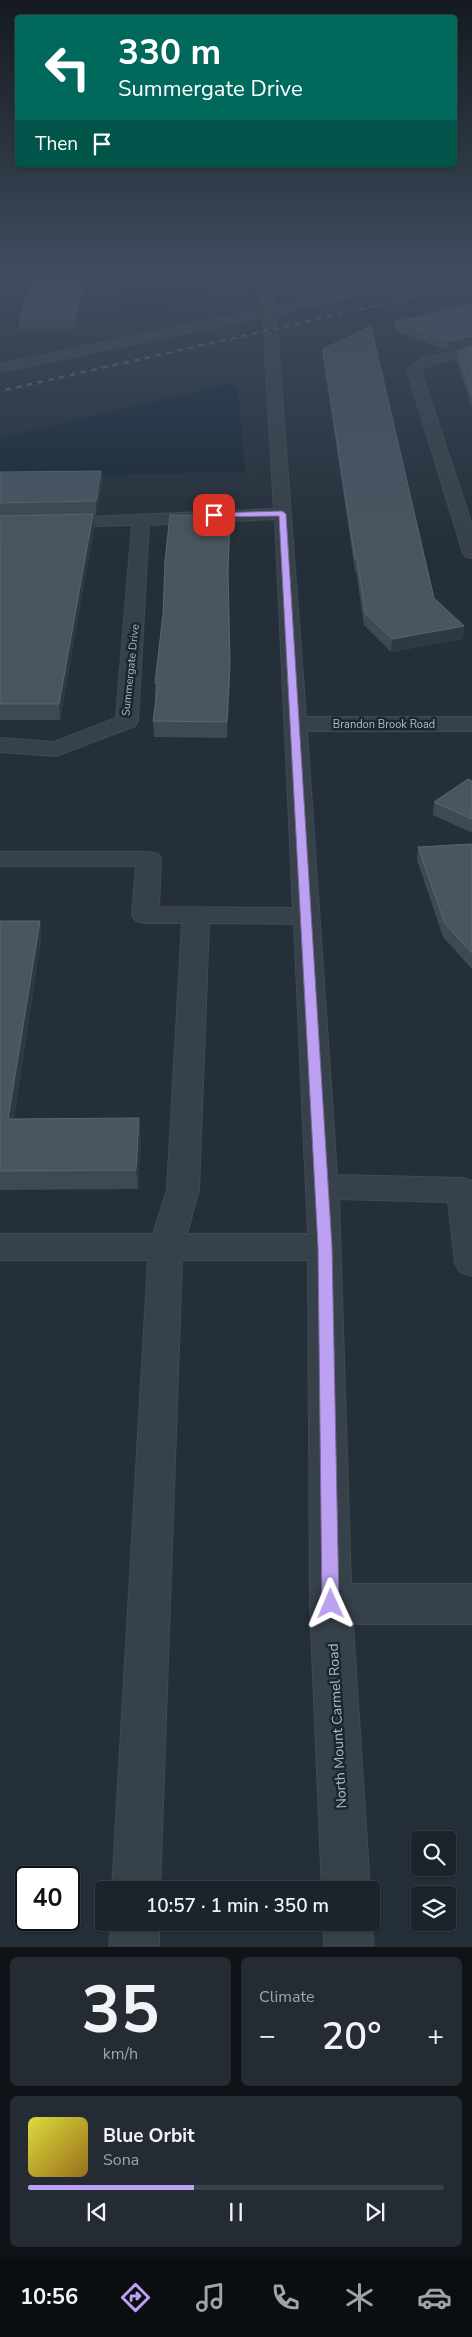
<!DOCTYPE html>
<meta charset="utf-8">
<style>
:root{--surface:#1b232b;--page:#242b33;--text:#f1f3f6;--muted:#a0a4a9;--line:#394047;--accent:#bca0f2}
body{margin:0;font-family:"Nunito Sans",sans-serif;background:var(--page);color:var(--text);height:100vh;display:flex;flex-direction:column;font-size:19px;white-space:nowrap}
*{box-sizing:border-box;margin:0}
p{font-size:16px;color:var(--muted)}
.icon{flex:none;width:28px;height:28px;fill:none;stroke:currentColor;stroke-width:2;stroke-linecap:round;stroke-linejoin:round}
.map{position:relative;height:1947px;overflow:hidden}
.sheet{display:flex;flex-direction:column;gap:10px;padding:10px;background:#0f1318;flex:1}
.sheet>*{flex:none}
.hud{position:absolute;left:15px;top:15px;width:442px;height:152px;border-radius:5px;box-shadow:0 1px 4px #0004,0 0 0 1px var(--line);background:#00695c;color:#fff;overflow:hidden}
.buttons{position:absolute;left:411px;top:1831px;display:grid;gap:10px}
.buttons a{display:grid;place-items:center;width:45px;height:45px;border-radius:5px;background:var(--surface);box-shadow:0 1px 4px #0004,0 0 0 1px var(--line);font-size:25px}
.speed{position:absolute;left:15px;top:1866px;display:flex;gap:10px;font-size:25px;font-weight:700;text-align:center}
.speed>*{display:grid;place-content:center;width:65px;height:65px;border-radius:50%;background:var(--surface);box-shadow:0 1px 4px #0004,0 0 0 1px var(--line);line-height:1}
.speed .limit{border:2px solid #111;border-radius:8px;background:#fff;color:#111}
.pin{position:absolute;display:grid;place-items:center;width:42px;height:42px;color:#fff;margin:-21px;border-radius:10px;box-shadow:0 2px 8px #0006}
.me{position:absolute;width:55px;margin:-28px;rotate:359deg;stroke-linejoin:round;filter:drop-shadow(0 0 4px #0008)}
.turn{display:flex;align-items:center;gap:18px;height:105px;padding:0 20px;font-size:22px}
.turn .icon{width:65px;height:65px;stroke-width:2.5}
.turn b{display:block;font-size:35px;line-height:42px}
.then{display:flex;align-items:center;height:48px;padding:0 20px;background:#0003;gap:10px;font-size:19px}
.big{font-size:38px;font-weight:600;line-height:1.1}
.sheet .widget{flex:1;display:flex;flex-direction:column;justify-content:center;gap:8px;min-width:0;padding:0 18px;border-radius:8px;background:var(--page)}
.sheet .dial{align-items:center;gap:0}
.dial b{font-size:65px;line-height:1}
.song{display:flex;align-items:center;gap:15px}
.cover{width:60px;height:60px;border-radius:8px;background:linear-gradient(135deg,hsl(60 70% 55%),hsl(40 70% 35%))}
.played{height:5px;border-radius:2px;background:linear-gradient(90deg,var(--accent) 40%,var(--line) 40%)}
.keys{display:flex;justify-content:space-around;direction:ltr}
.heat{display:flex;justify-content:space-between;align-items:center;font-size:28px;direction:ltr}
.sheet .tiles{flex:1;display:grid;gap:10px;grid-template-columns:1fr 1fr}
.widget:last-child{grid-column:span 2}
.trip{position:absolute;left:95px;top:1881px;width:285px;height:50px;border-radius:5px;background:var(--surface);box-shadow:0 1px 4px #0004,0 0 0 1px var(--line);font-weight:600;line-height:50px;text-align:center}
.dock{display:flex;height:80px;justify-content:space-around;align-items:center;background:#0b0e11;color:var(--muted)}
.dock .icon{width:35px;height:35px}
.dock .current{color:var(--accent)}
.dock b{font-size:22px;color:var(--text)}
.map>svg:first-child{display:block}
.water{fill:#182836}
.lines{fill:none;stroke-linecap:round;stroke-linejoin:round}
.minor-casing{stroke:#404a52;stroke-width:2}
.minor{fill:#374149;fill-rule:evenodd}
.rail-casing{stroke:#596670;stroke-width:2.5}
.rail{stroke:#1c262e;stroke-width:2;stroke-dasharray:5.5;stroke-linecap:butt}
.wall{fill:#3c4a54}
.shaded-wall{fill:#2d3a44}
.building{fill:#495661;stroke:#596670}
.route{fill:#bca0f2;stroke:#7a689d}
.labels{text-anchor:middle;stroke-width:5;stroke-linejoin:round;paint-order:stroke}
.far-street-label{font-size:11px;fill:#b2bcc5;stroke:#1c262e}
.street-label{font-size:14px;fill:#b2bcc5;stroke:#1c262e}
</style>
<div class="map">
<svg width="472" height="1947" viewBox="0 0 472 1947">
<rect width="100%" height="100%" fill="#242f39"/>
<g class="water">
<polygon points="126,275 203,275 203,289 196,300 124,318 116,316"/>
<polygon points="227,384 238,389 245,471 0,479 0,438"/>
</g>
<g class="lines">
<defs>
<g id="minor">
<path d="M259 275H271L275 307 415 275H435L429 279 276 314 306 717H472V731H307L337 1175 463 1178 472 1181V1276L460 1272 455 1263 448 1202 339 1199 351 1584H472V1624H353L370 1890H322L310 1604 308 1260H182L160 1890H112L148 1260H0V1234H153L167 1190 182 923H145L136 921 132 915 136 866H0V852H149L158 854 161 859 159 907 293 908 275 519 149 525 138 721 135 726 56 756 0 752V738L54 742 116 718 132 525 0 528V518H60L274 509 263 317 0 372V364L262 309ZM209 923 294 924 308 1234H187L199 1190Z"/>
<polygon points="472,346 472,354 430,365 421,371 472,525 472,558 466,557 463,553 407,370 420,359"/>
<polygon points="371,1919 374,1947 324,1947 324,1922 371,1922"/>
<polygon points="111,1922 159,1922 159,1947 109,1947"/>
</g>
</defs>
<use href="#minor" class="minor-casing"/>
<use href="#minor" class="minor"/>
<defs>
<polyline id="rail" points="0,391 472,284"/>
</defs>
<use href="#rail" class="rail-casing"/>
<use href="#rail" class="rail"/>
</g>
<g class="wall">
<polygon points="34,275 89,275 75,329 19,329 19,320"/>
<polygon points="472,303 447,350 395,331 395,322"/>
<polygon points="472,347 472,408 456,360 457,351"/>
<polygon points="323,349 434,598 464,626 463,639 391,652 364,625 356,571 355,571 323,358"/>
<polygon points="101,471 102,484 96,515 93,515 94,528 60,720 0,720 0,472"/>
<polygon points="230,516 228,581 230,680 227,738 154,737 153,721 156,699 155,699 155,683"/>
<polygon points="472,781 472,833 433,815 434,802"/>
<polygon points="472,844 472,969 443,937 417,860 418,847"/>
<polygon points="0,921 40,921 41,939 14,1119 141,1137 138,1189 0,1190"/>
</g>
<g class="shaded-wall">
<polygon points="87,275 89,275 75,329 74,320"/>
<polygon points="472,336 472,345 447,350 448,341"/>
<polygon points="101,471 102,484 96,515 96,501"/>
<polygon points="93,514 94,528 60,720 59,704"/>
<polygon points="230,516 230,530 228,586 228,571"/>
<polygon points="464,626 463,639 391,652 392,639"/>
<polygon points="230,664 230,680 227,738 227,722"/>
<polygon points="40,921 41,939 11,1138 8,1119"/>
<polygon points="139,1118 141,1137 138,1189 136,1170"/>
</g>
<g class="building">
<polygon points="34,275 87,275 74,320 19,320"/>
<polygon points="472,303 472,336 448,341 395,322"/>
<polygon points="371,326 434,598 464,626 392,639 365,613 357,559 355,559 323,349"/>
<polygon points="472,347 472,395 457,351"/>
<polygon points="101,471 96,501 0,503 0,472"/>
<polygon points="93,514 59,704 0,704 0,516"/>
<polygon points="170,515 230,516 228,571 230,664 227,722 153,721 158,683 155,683 163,614 165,561"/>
<polygon points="468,779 472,781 472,819 434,802"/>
<polygon points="472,844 472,953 445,924 418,847"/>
<polygon points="0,921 40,921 8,1119 139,1118 136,1170 0,1171"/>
</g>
<linearGradient id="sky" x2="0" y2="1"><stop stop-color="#141a1f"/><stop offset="0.5" stop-color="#3f4d5f"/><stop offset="1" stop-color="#3f4d5f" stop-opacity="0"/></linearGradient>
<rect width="472" height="547" fill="url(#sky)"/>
<polygon class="route" points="282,511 286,514 332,1247 339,1604 337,1609 331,1612 325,1609 322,1604 318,1247 279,516 214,517 211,515 214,513"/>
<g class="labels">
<g class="far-street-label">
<text transform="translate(130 670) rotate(-84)" y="4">Summergate Drive</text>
<text x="384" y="728">Brandon Brook Road</text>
</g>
<g class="street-label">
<text transform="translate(337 1726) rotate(-93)" y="5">North Mount Carmel Road</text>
</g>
</g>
</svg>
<div class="buttons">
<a><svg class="icon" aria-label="search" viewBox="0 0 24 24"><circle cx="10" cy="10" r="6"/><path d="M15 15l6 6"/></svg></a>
<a><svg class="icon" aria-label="layers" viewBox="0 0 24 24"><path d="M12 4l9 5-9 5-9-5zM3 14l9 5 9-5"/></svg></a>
</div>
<div class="speed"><div class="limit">40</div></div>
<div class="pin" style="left:214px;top:515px;background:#d93025"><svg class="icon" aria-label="arrive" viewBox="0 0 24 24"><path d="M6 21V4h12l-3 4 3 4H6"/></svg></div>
<svg class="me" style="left:331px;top:1604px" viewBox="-20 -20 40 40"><path d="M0-17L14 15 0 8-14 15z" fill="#bca0f2" stroke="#fff" stroke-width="4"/></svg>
<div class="trip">10:57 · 1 min · 350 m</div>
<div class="hud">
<div class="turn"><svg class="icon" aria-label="left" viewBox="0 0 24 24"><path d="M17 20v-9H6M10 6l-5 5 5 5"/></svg><div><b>330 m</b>Summergate Drive</div></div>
<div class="then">Then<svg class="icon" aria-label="arrive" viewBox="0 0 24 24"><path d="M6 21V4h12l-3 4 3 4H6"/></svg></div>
</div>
</div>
<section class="sheet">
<div class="tiles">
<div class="widget dial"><b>35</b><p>km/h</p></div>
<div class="widget"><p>Climate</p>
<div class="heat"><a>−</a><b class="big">20°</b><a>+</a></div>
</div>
<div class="widget">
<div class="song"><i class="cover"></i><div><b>Blue Orbit</b><p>Sona</p></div></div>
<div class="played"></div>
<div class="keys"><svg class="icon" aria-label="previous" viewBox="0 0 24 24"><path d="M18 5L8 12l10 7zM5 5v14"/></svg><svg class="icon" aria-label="pause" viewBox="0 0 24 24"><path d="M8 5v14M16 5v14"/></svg><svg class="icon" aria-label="next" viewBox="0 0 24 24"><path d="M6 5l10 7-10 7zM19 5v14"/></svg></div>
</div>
</div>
</section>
<nav class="dock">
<b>10:56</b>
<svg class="icon current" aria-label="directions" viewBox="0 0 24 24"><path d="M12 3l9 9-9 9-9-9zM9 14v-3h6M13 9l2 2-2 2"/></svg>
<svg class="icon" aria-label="music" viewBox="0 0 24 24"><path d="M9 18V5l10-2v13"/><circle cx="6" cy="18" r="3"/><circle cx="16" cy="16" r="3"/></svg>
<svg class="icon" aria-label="phone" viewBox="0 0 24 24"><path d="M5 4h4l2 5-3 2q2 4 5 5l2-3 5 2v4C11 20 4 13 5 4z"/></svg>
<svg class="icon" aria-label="climate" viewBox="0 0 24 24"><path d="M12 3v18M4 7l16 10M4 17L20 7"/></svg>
<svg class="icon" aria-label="car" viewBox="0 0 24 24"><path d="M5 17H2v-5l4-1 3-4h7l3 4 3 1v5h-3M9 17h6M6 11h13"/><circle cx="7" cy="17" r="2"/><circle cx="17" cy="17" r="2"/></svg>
</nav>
